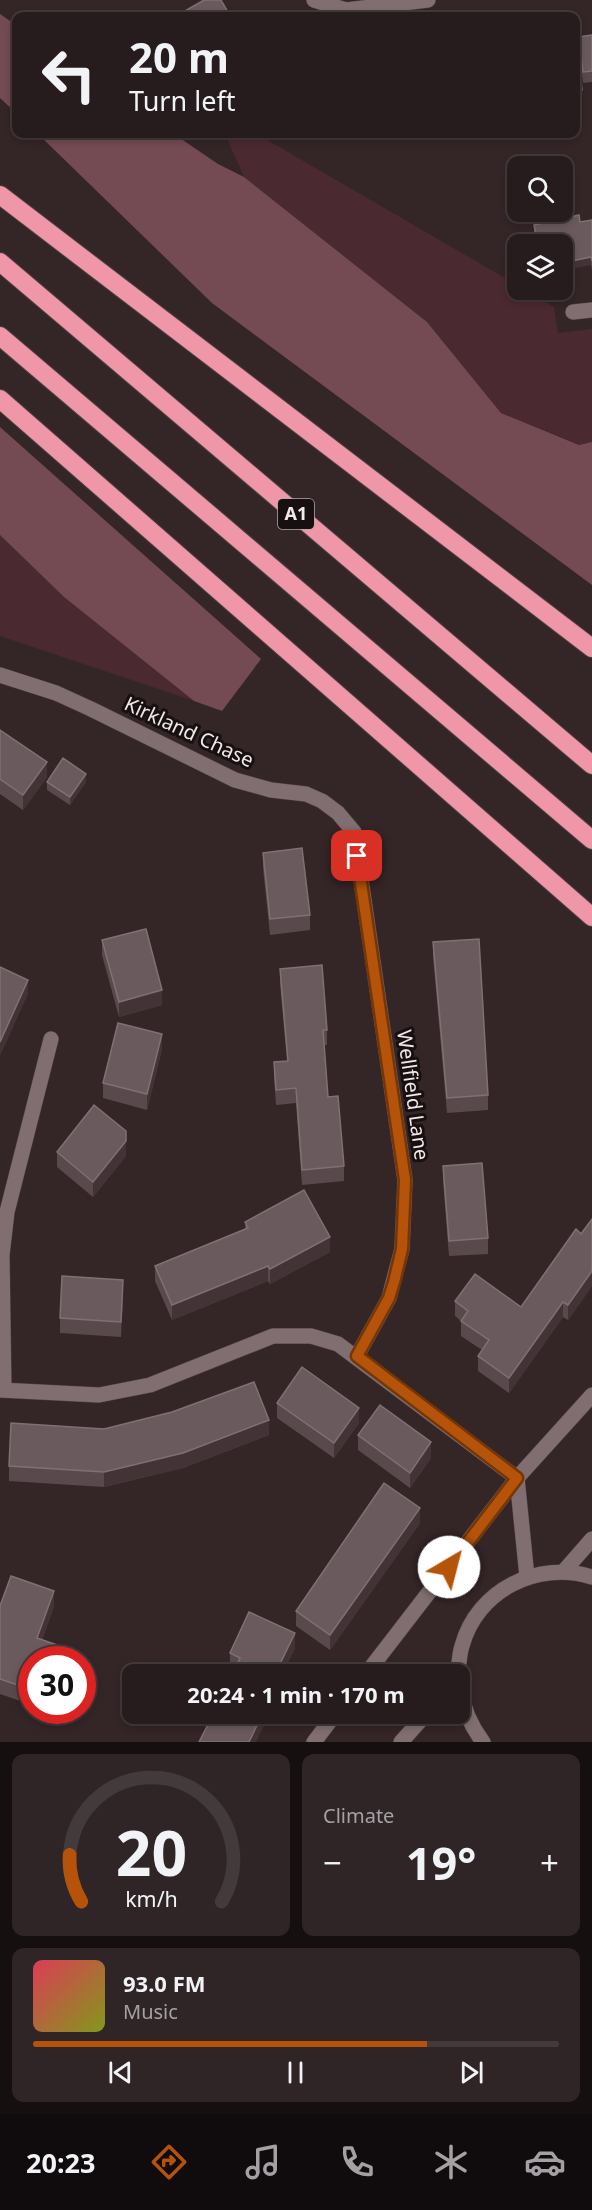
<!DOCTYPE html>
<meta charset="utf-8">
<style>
:root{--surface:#271c1d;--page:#2f2526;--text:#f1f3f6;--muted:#a4a1a4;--line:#433a3b;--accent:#b45309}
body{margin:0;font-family:"Noto Sans",sans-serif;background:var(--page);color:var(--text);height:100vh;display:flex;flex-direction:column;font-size:22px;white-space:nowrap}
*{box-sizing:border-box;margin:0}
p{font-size:20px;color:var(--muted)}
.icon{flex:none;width:33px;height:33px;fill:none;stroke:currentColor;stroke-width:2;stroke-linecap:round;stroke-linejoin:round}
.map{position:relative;height:1742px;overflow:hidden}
.side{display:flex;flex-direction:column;gap:12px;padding:12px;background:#150f10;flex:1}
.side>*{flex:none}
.top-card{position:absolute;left:12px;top:12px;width:568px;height:126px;border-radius:12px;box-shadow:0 3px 9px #0003,0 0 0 2px var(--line);background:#271c1d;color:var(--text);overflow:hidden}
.buttons{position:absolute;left:507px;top:156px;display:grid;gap:12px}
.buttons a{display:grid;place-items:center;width:66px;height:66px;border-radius:12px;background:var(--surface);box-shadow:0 3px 9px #0003,0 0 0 2px var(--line);font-size:30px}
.speed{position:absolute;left:18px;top:1646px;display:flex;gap:12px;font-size:30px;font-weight:700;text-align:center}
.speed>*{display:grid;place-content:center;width:78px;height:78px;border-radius:50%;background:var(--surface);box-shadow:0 3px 9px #0003,0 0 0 2px var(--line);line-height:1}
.speed .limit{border:9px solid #d22;background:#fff;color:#111}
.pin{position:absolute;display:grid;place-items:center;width:51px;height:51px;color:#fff;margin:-26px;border-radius:12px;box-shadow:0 3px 9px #0006}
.me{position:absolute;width:66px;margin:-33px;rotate:37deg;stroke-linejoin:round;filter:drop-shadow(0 0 4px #0008)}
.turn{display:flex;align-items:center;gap:21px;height:126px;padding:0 18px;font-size:27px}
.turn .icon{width:78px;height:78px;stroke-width:2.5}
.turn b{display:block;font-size:42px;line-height:51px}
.big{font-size:45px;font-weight:700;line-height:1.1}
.side .tile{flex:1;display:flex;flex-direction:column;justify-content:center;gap:9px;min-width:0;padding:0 21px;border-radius:12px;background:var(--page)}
.side .dial{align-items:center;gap:0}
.dial svg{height:156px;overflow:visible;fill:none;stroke:var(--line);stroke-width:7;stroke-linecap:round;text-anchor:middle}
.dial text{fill:var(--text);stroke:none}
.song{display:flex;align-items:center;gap:18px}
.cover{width:72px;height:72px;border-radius:9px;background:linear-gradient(135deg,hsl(350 70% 55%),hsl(70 70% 35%))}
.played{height:6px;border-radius:3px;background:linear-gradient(90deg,var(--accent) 75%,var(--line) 75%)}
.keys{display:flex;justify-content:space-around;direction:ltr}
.heat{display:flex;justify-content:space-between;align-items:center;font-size:33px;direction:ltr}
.side .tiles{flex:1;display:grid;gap:12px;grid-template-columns:1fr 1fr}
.tile:last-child{grid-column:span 2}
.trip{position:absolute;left:122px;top:1664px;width:348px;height:60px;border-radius:12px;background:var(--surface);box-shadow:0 3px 9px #0003,0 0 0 2px var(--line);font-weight:700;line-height:60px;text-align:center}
.menu{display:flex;height:96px;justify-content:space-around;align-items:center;background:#100b0c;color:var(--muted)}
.menu .icon{width:42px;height:42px}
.menu .selected{color:var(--accent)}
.menu b{font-size:27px;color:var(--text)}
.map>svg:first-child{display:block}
.green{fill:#4b2930}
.forest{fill:#744b52}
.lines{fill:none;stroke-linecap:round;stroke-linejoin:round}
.lane-casing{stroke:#4f4244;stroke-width:16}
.street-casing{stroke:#4f4244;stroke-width:16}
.secondary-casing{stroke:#4f4244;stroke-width:16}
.highway-casing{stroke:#4f4244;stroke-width:20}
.lane{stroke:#806e70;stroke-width:15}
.street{stroke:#806e70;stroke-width:15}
.secondary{stroke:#806e70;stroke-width:15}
.highway{stroke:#ef97a8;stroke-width:18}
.wall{fill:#5a494c}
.shaded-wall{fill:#443336}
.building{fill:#6a5a5d;stroke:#807073;stroke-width:1.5}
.route-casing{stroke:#753606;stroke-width:15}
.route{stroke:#b45309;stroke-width:10}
.labels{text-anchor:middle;stroke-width:6;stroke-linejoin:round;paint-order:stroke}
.shield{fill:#171011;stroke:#b1a7a8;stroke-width:1.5}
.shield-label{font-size:18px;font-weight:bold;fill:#f3e8e9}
.street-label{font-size:20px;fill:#f3e8e9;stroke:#171011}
</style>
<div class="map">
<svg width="592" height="1742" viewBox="0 0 592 1742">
<rect width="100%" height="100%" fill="#342527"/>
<g class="green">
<polygon points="225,134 257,134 517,285 518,290 525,290 554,307 558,333 592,329 592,442 580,445 501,413 427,322 244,177"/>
<polygon points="0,535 64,597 194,701 0,636"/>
</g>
<g class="forest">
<polygon points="0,14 16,25 16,113 0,98"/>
<polygon points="38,134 174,134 218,164 244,177 427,322 501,413 579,445 592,442 592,585 212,303"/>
<polygon points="0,427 261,659 222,711 194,701 64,597 0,535"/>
</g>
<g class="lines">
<defs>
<polyline id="lane" points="564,1571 592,1539"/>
<g id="street">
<polyline points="314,0 346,10 428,0"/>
<polyline points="573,312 592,310"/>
<polyline points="0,675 56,693 91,709 235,780 271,790 306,794 322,801 338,813 354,832 405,1180 402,1249 389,1298 357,1356"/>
<polyline points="0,1390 99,1395 150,1385 273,1336 311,1336 338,1344 517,1478 527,1577"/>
<polyline points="4,1390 2,1255 7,1212 51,1039"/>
<polyline points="366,1674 517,1478 592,1395"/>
<polyline points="314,1742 336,1713"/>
</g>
<g id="secondary">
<path d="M458 1674C459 1665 459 1655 462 1646 477 1590 538 1560 592 1577"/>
<path d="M459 1686C463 1708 470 1725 483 1742"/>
<polyline points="401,1742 427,1713"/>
</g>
<g id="highway">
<polyline points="0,195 592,648"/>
<polyline points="0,262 592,765"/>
<polyline points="0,336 592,840"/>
<polyline points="0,399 592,917"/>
</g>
</defs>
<use href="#lane" class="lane-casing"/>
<use href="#street" class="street-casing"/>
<use href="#secondary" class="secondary-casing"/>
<use href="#highway" class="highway-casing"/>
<use href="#lane" class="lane"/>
<use href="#street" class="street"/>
<use href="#secondary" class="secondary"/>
<use href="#highway" class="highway"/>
</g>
<g class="wall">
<polygon points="592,35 592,82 583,83 579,48 579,37"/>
<polygon points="576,52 582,90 582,98 576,99"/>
<polygon points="592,220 592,270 591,265 562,244 536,244 534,233 534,225 580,222"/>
<polygon points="0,730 47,777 23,810 0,794"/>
<polygon points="47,782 86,782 70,805 47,790"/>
<polygon points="263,853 310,915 310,930 270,935 263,868"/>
<polygon points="102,940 162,1005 119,1017 102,955"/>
<polygon points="433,942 488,1095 488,1110 447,1113 433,957"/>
<polygon points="280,969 327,1030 327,1045 324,1045 328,1097 344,1166 344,1181 302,1185 296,1103 276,1105 274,1077 274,1062 287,1061 280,984"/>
<polygon points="162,1049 147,1110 103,1098 103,1083"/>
<polygon points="57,1152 126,1156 93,1197 57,1167"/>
<polygon points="443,1166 488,1238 488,1254 449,1256 443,1181"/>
<polygon points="592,1219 592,1286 568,1320 563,1317 509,1393 478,1371 478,1356 482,1350 461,1336 461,1321 455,1316 455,1301 521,1307"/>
<polygon points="245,1222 330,1252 270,1284 268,1281 172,1320 155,1281 155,1266 245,1230"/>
<polygon points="123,1295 121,1337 60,1333 60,1318"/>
<polygon points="277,1403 359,1423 334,1458 277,1418"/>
<polygon points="104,1429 269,1435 183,1468 104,1487 9,1481 9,1466"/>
<polygon points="358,1435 431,1458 410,1488 358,1450"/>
<polygon points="420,1523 330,1650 296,1626 296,1611"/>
<polygon points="0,1606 54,1606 42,1640 63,1659 32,1659 32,1705 0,1694"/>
<polygon points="295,1648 282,1674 233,1674 234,1670 230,1668 230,1653"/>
</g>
<g class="shaded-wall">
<polygon points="591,257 591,265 562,271 562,263"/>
<polygon points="47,762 47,777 23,810 23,795"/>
<polygon points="86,774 86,782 70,805 70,797"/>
<polygon points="28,980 28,994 0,1056 0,1042"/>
<polygon points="162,990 162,1005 119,1017 119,1002"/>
<polygon points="162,1034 162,1049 147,1110 147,1094"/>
<polygon points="126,1141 126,1156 93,1197 93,1182"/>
<polygon points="330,1237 330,1252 270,1284 270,1269"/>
<polygon points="268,1266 268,1281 172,1320 172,1305"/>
<polygon points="592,1271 592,1286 568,1320 568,1305"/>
<polygon points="123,1280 123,1295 121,1337 121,1322"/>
<polygon points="563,1302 563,1317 509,1393 509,1378"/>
<polygon points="359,1408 359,1423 334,1458 334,1443"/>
<polygon points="269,1420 269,1435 183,1468 104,1487 104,1472"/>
<polygon points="431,1442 431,1458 410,1488 410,1473"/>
<polygon points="420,1508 420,1523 330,1650 330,1635"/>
<polygon points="54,1591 54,1606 37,1653 37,1638"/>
<polygon points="295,1633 295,1648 282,1674 275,1674"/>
<polygon points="63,1647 63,1659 59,1659"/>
<polygon points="263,1713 270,1713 256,1742 249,1742"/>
</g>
<g class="building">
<polygon points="204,0 221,0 230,16 179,16 178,15"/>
<polygon points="592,35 592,71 583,72 579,37"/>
<polygon points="576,52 578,52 582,90 576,91"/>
<polygon points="579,215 580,222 592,220 592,261 591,257 562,263 562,244 538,244 534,225"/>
<polygon points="0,730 47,762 23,795 0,779"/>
<polygon points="63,758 86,774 70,797 47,782"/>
<polygon points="302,848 310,915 270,919 263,853"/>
<polygon points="146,929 162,990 119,1002 102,940"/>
<polygon points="479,939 488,1095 447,1098 433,942"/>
<polygon points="322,965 327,1030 323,1030 328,1097 338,1096 344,1166 302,1170 296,1088 276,1090 274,1062 288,1061 280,969"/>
<polygon points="0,967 28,980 0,1042"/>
<polygon points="118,1023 162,1034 147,1094 103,1083"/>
<polygon points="94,1105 126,1131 126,1141 93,1182 57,1152"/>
<polygon points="482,1163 488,1238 449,1241 443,1166"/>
<polygon points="304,1190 330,1237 270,1269 268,1266 172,1305 155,1266 248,1228 245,1222"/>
<polygon points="592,1219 592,1271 568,1305 563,1302 509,1378 478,1356 489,1340 461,1321 468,1311 455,1301 475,1274 521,1307 576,1229 581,1234"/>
<polygon points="62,1276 123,1280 121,1322 60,1318"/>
<polygon points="302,1367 359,1408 334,1443 277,1403"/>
<polygon points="254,1382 269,1420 183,1453 104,1472 9,1466 11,1423 104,1429 172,1412"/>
<polygon points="380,1405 431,1442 410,1473 358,1435"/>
<polygon points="384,1483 420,1508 330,1635 296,1611"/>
<polygon points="11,1576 54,1591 37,1638 63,1647 59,1659 32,1659 32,1690 0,1679 0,1606"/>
<polygon points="249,1612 295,1633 275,1674 233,1674 240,1658 230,1653"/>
<polygon points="214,1713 263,1713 249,1742 199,1742"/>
</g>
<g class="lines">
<defs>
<polyline id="route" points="357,856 405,1180 402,1249 394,1282 389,1298 357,1356 517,1478 449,1567"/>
</defs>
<use href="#route" class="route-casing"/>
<use href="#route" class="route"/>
</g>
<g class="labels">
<rect class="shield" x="278" y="499" width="36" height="30" rx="4.5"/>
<g class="shield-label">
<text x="296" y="520">A1</text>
</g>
<g class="street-label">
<text transform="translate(189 732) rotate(25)" y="7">Kirkland Chase</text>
<text transform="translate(413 1095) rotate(82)" y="7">Wellfield Lane</text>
</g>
</g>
</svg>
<div class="buttons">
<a><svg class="icon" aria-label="search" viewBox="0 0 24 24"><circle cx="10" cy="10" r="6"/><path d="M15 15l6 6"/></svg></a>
<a><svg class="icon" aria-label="layers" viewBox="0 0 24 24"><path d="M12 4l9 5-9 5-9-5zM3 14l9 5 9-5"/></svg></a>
</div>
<div class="speed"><div class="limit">30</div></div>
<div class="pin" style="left:357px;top:856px;background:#d93025"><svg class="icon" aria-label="arrive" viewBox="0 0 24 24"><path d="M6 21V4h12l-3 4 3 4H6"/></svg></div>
<svg class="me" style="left:449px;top:1567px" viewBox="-20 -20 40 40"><circle r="19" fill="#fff"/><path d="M0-13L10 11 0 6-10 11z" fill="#b45309"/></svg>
<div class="trip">20:24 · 1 min · 170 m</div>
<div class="top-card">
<div class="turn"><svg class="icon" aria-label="left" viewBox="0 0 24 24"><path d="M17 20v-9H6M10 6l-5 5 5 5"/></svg><div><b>20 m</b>Turn left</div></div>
</div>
</div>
<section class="side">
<div class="tiles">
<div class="tile dial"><svg viewBox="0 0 100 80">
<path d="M14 69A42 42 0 1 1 86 69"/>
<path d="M14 69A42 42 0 0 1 8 45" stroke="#b45309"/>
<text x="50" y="56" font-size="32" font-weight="700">20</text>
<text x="50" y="72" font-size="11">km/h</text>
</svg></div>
<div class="tile"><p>Climate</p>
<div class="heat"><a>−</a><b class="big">19°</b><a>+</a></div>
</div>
<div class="tile">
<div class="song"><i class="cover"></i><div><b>93.0 FM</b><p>Music</p></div></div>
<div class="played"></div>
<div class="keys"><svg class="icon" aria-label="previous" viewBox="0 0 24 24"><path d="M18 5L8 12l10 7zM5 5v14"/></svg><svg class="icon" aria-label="pause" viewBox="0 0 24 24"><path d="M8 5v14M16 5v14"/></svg><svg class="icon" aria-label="next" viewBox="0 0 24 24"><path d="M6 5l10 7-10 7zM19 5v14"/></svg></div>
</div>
</div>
</section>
<nav class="menu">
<b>20:23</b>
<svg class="icon selected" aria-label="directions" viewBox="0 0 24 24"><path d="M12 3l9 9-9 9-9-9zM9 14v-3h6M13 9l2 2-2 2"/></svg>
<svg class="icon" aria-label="music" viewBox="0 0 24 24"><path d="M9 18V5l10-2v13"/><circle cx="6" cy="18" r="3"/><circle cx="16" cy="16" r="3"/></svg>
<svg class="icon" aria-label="phone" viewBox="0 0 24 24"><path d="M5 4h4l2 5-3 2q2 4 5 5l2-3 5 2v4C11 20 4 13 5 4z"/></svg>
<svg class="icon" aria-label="climate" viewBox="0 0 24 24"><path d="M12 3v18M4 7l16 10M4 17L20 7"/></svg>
<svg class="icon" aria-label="car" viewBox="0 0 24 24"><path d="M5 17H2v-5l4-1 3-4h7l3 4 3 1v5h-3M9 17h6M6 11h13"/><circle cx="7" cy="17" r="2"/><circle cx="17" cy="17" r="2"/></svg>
</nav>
